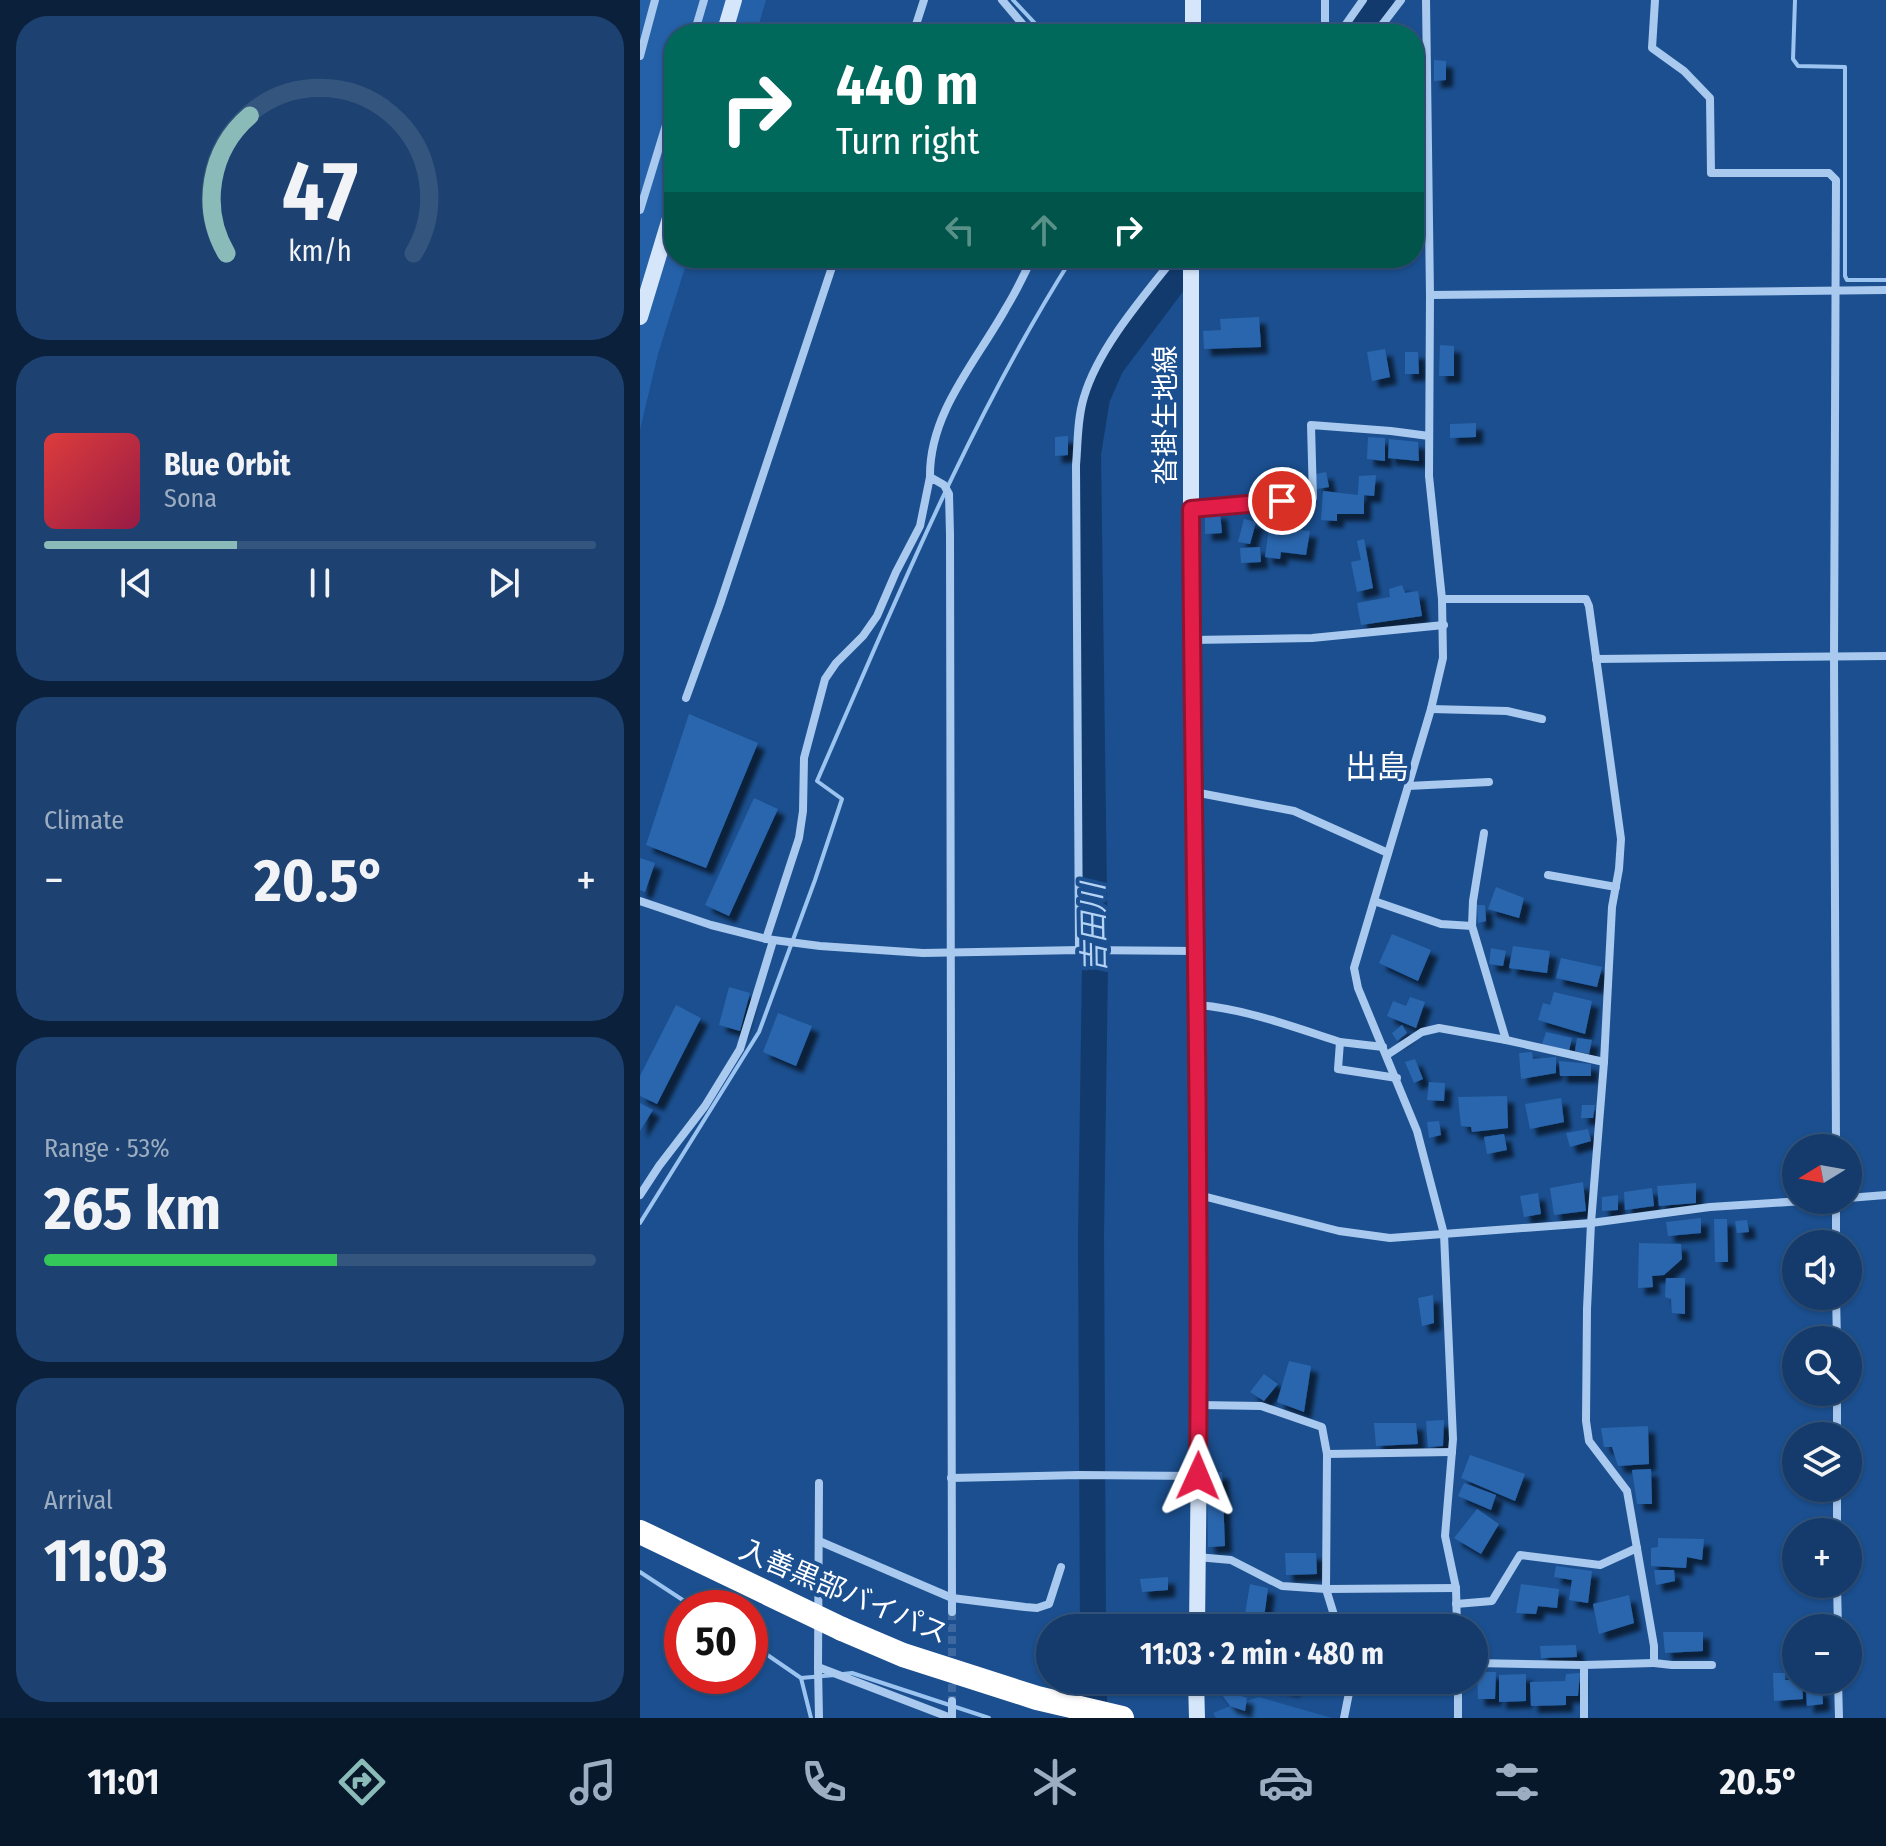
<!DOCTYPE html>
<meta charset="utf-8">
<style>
:root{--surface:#143b6b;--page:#1d4271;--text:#f1f3f6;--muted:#9dadc1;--line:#33557e;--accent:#8bbbb9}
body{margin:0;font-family:"Fira Sans Condensed","Noto Sans JP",sans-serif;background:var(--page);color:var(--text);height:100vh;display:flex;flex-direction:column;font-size:30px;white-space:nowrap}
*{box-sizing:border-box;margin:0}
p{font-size:26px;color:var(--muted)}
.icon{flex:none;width:44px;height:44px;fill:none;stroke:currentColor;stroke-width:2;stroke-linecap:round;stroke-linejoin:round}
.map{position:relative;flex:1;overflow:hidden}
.sheet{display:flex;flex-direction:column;gap:16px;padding:16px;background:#0b203b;width:640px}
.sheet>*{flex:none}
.banner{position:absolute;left:24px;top:24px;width:760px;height:244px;border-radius:32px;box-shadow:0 2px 6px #0004,0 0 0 2px var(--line);background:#00695c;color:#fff;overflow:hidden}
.needle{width:52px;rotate:259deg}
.tools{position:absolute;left:1142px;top:1134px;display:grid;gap:16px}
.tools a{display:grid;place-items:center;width:80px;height:80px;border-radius:50%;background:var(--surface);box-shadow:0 2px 6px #0004,0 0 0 2px var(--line);font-size:40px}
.speed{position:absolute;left:24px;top:1590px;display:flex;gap:16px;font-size:40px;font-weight:700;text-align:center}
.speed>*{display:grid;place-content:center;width:104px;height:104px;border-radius:50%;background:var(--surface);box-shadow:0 2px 6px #0004,0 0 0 2px var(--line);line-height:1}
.speed .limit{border:12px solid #d22;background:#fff;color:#111}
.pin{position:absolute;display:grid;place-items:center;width:68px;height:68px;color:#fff;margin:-34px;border:4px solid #fff;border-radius:50%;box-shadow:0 2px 8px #0007}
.me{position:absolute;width:88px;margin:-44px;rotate:1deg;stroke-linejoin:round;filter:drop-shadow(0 0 6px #0008)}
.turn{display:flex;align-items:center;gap:28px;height:168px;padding:0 40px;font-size:36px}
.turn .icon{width:104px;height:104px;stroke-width:2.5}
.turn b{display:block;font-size:56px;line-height:68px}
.lanes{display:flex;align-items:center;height:76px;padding:0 40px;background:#0003;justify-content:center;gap:40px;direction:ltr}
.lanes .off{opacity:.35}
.big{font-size:60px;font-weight:700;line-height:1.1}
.sheet .card{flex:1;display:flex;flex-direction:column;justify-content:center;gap:12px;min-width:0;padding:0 28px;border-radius:32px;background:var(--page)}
.sheet .dial{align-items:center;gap:0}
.dial svg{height:208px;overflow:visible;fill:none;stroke:var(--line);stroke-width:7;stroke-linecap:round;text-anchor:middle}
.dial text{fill:var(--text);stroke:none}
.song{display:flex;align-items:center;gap:24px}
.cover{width:96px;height:96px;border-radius:12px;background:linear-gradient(135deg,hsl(0 70% 55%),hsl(340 70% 35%))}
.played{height:8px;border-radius:4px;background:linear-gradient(90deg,var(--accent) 35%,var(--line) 35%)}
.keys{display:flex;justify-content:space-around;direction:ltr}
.heat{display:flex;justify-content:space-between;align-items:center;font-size:44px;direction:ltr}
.charge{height:12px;border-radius:6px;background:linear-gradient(90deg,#34c759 53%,var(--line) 0)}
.trip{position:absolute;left:396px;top:1614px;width:452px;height:80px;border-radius:40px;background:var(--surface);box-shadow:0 2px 6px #0004,0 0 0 2px var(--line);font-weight:700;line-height:80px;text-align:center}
.tabs{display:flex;height:128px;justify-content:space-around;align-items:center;background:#08182b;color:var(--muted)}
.tabs .icon{width:56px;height:56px}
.tabs .on{color:var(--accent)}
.tabs b{font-size:36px;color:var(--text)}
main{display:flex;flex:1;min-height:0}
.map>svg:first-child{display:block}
.green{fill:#2461a8}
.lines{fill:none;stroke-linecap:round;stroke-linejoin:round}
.stream{stroke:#9cc4f0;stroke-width:4}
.river{stroke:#123a6d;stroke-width:26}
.building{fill:#2a66ad;filter:url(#shadow)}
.street-tunnel{stroke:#3d69a0;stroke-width:8;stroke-dasharray:8 4;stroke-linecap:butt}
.street{stroke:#a9c9ee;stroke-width:8}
.secondary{stroke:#d6e6fa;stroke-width:16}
.highway{stroke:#fff;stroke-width:24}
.highway-bridge{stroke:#fff;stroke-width:24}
.route-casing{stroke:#92132f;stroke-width:20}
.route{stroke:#e11d48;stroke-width:14}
.labels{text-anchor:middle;stroke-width:8;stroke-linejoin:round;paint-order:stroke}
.street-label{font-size:28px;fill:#fff;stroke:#1b4f8f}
.water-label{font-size:30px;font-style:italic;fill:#b5d3f5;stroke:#1b4f8f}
.quarter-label{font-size:32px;fill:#fff;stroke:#1b4f8f}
</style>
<main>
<section class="sheet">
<div class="card dial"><svg viewBox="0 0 100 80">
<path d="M14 69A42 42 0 1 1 86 69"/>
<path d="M14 69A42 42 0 0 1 23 16" stroke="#8bbbb9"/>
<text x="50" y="56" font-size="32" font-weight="700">47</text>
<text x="50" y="72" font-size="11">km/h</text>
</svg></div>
<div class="card">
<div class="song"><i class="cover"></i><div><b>Blue Orbit</b><p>Sona</p></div></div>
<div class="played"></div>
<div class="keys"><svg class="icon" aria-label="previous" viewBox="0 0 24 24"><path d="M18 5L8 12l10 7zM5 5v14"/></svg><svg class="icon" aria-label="pause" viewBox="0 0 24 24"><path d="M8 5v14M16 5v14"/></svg><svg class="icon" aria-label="next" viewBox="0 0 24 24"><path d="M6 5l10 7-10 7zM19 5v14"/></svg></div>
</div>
<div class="card"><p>Climate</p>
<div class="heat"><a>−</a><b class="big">20.5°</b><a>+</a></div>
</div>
<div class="card"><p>Range · 53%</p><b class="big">265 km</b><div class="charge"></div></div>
<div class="card"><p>Arrival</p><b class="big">11:03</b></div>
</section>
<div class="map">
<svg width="1246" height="1718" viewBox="0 0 1246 1718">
<defs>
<filter id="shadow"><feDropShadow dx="7" dy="7" stdDeviation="2" flood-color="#0009"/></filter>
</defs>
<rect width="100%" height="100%" fill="#1b4f8f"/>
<g class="green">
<polygon points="0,0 126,0 116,34 34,34 34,258 48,258 18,354 0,430"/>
<polygon points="619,1697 692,1718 576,1718 573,1713 590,1706"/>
</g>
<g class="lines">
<g class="stream">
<polyline points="373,0 405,34"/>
<polyline points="1155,0 1153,59 1158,66 1205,67 1205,276 1207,280 1246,280"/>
<path d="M0 1223 119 1032 175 880 202 799 177 781C255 603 328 422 432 258"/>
<polyline points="0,1572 55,1608"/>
<polyline points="110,1643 161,1678 171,1718"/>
<polyline points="203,1674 212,1673 349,1718"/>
<polyline points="161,1678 195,1675"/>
</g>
<g class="river">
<polyline points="716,34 741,0"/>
<polyline points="453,1628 451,1237 455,965 448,454 457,398 471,366 552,258"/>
<polyline points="454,1680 454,1718"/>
</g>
</g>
<g class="building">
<polygon points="794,60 806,61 806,80 794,81"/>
<polygon points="619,317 621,347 564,349 563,331 581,330 580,319"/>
<polygon points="800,345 814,346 814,376 799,376"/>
<polygon points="745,349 750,377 732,381 727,352"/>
<polygon points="765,352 778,352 779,374 765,374"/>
<polygon points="836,423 836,437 810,438 810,424"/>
<polygon points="428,436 428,455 415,456 415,437"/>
<polygon points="728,437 745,438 745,461 727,459"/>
<polygon points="749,439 778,442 779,461 748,458"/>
<polygon points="686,472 689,487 677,489 676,474"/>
<polygon points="736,475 734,496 724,495 724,514 697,514 697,521 681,520 683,491 718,495 719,476"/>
<polygon points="580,512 582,533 565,534 565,513"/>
<polygon points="604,519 616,522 610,544 598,542"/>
<polygon points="629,527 670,531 666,555 641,552 640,559 625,557"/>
<polygon points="724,539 733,588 717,592 711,562 721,560 717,541"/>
<polygon points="620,547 621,562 601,563 600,548"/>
<polygon points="762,585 765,593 778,591 782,616 721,625 717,603 750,597 749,589"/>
<polygon points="49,714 118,743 66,868 6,845"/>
<polygon points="114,798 138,809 89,916 65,905"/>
<polygon points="0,858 15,863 5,892 0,890"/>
<polygon points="856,887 884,898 879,918 848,909"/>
<polygon points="837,905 845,905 846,921 838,923"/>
<polygon points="752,934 791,950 778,981 739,963"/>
<polygon points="873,946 910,951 907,973 869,968"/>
<polygon points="851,948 866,951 863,966 849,964"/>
<polygon points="921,958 962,967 957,987 916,978"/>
<polygon points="89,987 110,993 100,1031 79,1025"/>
<polygon points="914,992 952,1001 945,1034 898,1020 903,1003 910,1005"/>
<polygon points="770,997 785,1002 776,1028 747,1016 753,1001 766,1006"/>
<polygon points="36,1005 61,1018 17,1104 0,1096 0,1076"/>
<polygon points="138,1013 172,1026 156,1066 123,1052"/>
<polygon points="762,1025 767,1033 757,1041 752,1033"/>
<polygon points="906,1032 932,1038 929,1051 902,1044"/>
<polygon points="937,1038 952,1040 949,1054 935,1051"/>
<polygon points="892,1052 893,1059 916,1057 916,1073 881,1079 879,1053"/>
<polygon points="775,1059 783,1079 774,1083 765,1062"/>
<polygon points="919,1061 951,1064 951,1076 920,1076"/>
<polygon points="789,1082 805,1083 804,1101 787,1100"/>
<polygon points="867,1096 868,1128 832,1132 831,1127 821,1126 818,1097"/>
<polygon points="921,1098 924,1122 890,1129 885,1104"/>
<polygon points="0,1103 13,1110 0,1131"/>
<polygon points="942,1105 955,1105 953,1118 941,1118"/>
<polygon points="799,1121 801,1135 789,1138 787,1122"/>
<polygon points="948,1129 951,1141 930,1147 926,1133"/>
<polygon points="864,1134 867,1150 847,1154 844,1137"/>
<polygon points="943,1182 946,1211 914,1215 910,1188"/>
<polygon points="1056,1183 1056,1203 1019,1206 1017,1186"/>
<polygon points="1012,1188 1014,1206 985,1210 984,1192"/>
<polygon points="898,1193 901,1214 884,1217 880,1196"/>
<polygon points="978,1195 978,1210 962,1211 962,1197"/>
<polygon points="1061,1218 1061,1233 1028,1236 1026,1222"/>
<polygon points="1074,1219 1087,1219 1088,1262 1075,1262"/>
<polygon points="1107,1220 1109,1232 1097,1233 1095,1221"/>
<polygon points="999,1243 1041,1244 1042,1259 1024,1275 1012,1276 1013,1287 998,1288"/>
<polygon points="1026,1278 1045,1278 1045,1314 1032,1313 1031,1299 1025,1297"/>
<polygon points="793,1295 794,1323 782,1326 778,1298"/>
<polygon points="649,1361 671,1366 664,1412 637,1402"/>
<polygon points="624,1374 638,1384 624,1401 610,1392"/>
<polygon points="804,1420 803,1446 788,1447 786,1421"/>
<polygon points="734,1423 776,1423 778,1444 736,1446"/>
<polygon points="1008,1426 1009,1464 978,1466 972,1447 964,1447 961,1428"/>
<polygon points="830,1455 885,1474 875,1501 821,1478"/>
<polygon points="1011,1469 1012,1504 997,1504 992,1470"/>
<polygon points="582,1472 585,1546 568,1547 567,1473"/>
<polygon points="824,1483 856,1495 851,1510 818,1496"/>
<polygon points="837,1509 859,1524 841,1554 814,1538"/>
<polygon points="1018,1538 1064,1539 1062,1560 1047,1557 1046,1568 1011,1566 1011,1548 1018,1547"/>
<polygon points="645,1553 676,1553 677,1574 646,1575"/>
<polygon points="916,1566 952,1571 948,1603 929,1600 932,1580 914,1577"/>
<polygon points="1014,1570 1034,1570 1035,1581 1016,1585"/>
<polygon points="528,1577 528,1590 502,1592 500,1579"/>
<polygon points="610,1584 628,1588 624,1618 605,1614"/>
<polygon points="881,1584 919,1589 917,1608 898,1606 896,1614 876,1613"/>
<polygon points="989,1595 994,1623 959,1634 953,1604"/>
<polygon points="1023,1632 1063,1632 1063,1651 1025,1653"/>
<polygon points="936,1645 937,1657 901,1658 900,1646"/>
<polygon points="837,1672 856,1672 855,1699 838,1699"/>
<polygon points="940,1673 938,1696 926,1696 926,1705 891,1706 890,1682 925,1681 926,1674"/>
<polygon points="1133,1673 1145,1673 1145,1680 1162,1680 1163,1699 1134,1701"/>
<polygon points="886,1674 886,1701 859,1702 859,1675"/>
<polygon points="581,1680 583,1680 595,1694 607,1698 605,1711 590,1706 575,1685"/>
<polygon points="627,1680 654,1680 653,1690 627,1683"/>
<polygon points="1182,1689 1183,1704 1167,1706 1166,1690"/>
</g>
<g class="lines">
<polyline class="street-tunnel" points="312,1612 312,1701"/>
<g class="street">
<polyline points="362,0 391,34"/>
<polyline points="786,0 790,295 789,476 802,599 803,658 791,709 714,968 718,988 777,1131 804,1234 813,1439 805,1536 816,1588 817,1628"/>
<polyline points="1015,0 1012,48 1044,71 1070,98 1071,173 1189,173 1196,180 1194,656 1196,1148"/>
<polyline points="54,34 64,0"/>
<polyline points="273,34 284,0"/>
<polyline points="685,34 685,0"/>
<polyline points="699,34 723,0"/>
<polyline points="735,34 761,0"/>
<polyline points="0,56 15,0"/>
<polyline points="0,210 34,99"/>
<polyline points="790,295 1246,290"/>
<path d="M290 477C289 413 336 362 366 308 376 292 384 275 392 258"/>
<polyline points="552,509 673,498 671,425 751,431 789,436"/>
<polyline points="802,599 946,599 949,606 981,839 979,869 972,907 964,1062 951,1223 947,1309 946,1421 949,1441 987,1491 1014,1646 1014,1663 1032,1665 1072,1665"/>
<polyline points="551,640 672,638 804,625"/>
<polyline points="956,659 1246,656"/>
<polyline points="46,698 80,604 195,258"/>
<polyline points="791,709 867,711 902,719"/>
<polyline points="768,786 849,782"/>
<polyline points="554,792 654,811 748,853"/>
<polyline points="908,875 976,887"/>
<polyline points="0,901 71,925 126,939 180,946 283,953 439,950 557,951"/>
<polyline points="734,901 801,924 832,926 866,1040"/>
<polyline points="832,926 833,901 844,833"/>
<polyline points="126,939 159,838 163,811 164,758 185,679 196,663 223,636 237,616 256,572 280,526 290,477 304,485 309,494 310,534 312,1612"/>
<path d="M439 950 436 465C438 443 437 419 444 397 458 349 502 298 534 258"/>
<path d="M558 1005C606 1009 654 1027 700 1042"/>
<polyline points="743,1047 700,1042 698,1069 757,1078"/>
<polyline points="747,1055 782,1032 799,1028 866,1040 964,1062"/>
<polyline points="0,1195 19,1166 65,1106 100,1049 133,941"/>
<polyline points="559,1195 699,1231 750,1238 951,1223 1070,1207 1179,1200"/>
<polyline points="1208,1198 1246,1195"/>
<polyline points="1196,1200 1196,1244"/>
<polyline points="1196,1296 1197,1340"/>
<polyline points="1197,1392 1197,1436"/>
<polyline points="559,1405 621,1406 682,1427 687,1454"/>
<polyline points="311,1478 439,1475 558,1476"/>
<polyline points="1197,1488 1197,1532"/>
<polyline points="179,1541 312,1598 385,1607 397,1608 409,1604 421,1567"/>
<polyline points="557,1557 591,1560 642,1586 686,1589 687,1454 812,1452"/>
<polyline points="1197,1584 1198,1628"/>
<polyline points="816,1604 852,1601 880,1555 960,1565 997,1548"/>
<polyline points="698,1628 686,1589 816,1588"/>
<polyline points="834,1663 944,1665"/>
<polyline points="178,1667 179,1483"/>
<polyline points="818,1680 818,1718"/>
<polyline points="1198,1680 1199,1718"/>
<polyline points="312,1701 312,1718"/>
<polyline points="179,1718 178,1667 311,1718"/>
<polyline points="704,1718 710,1688 709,1680"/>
<polyline points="944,1718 944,1665 1014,1663"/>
</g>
<g class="secondary">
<polyline points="84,34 94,0"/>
<polyline points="553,34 553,0"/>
<polyline points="551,258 551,640 557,951 560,1353 557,1628"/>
<polyline points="0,317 34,205"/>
<polyline points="556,1680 557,1718"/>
</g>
<polyline class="highway" points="202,1629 263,1655 397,1698 482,1718"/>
<polyline class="highway-bridge" points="0,1532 202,1629"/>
</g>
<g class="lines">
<defs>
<path id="route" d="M558 1476C561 1154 553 831 551 509L642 501"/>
</defs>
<use href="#route" class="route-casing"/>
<use href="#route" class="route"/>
</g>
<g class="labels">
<g class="street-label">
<text transform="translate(525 415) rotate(-90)" y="10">沓掛生地線</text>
<text transform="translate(204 1591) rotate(23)" y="10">入善黒部バイパス</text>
</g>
<g class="water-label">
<text transform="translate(454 928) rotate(-91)" y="10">吉田川</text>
</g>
<g class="quarter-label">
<text x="737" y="778">出島</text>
</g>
</g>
</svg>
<div class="tools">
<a><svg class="needle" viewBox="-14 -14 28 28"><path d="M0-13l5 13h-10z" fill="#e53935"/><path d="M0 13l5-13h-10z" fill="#9dadc1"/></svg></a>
<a><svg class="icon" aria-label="sound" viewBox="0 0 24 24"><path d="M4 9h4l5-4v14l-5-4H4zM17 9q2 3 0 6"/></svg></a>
<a><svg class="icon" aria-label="search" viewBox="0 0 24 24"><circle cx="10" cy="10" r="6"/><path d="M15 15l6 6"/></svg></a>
<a><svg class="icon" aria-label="layers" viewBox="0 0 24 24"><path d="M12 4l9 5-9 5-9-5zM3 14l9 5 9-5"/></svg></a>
<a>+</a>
<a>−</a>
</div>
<div class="speed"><div class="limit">50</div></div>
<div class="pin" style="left:642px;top:501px;background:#d93025"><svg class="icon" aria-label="arrive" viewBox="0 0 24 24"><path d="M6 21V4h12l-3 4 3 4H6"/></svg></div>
<svg class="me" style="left:558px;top:1476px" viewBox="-20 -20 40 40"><path d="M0-17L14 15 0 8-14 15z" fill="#e11d48" stroke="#fff" stroke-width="4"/></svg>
<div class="trip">11:03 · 2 min · 480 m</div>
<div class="banner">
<div class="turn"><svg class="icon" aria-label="right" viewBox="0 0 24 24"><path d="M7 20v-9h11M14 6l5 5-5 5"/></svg><div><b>440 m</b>Turn right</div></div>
<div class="lanes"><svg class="icon off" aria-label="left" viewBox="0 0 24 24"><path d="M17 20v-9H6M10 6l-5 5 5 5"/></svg><svg class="icon off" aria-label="ahead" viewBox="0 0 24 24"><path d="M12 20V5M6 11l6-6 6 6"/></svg><svg class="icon" aria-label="right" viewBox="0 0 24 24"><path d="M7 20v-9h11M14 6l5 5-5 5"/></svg></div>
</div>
</div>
</main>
<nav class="tabs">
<b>11:01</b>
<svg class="icon on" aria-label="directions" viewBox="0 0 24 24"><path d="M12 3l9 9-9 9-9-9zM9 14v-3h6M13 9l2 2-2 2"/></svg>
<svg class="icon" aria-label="music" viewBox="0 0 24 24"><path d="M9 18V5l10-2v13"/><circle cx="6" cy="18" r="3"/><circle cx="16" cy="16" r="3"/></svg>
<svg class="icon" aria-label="phone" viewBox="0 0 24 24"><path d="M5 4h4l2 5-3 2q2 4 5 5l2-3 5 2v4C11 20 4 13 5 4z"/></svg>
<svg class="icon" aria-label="climate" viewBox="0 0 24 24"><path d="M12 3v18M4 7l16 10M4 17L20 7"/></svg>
<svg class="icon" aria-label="car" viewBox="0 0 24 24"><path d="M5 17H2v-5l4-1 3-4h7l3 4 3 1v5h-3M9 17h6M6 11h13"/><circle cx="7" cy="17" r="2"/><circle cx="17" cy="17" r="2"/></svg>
<svg class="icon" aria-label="filters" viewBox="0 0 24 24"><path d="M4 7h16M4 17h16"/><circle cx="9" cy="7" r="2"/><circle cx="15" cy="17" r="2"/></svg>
<b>20.5°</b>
</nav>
